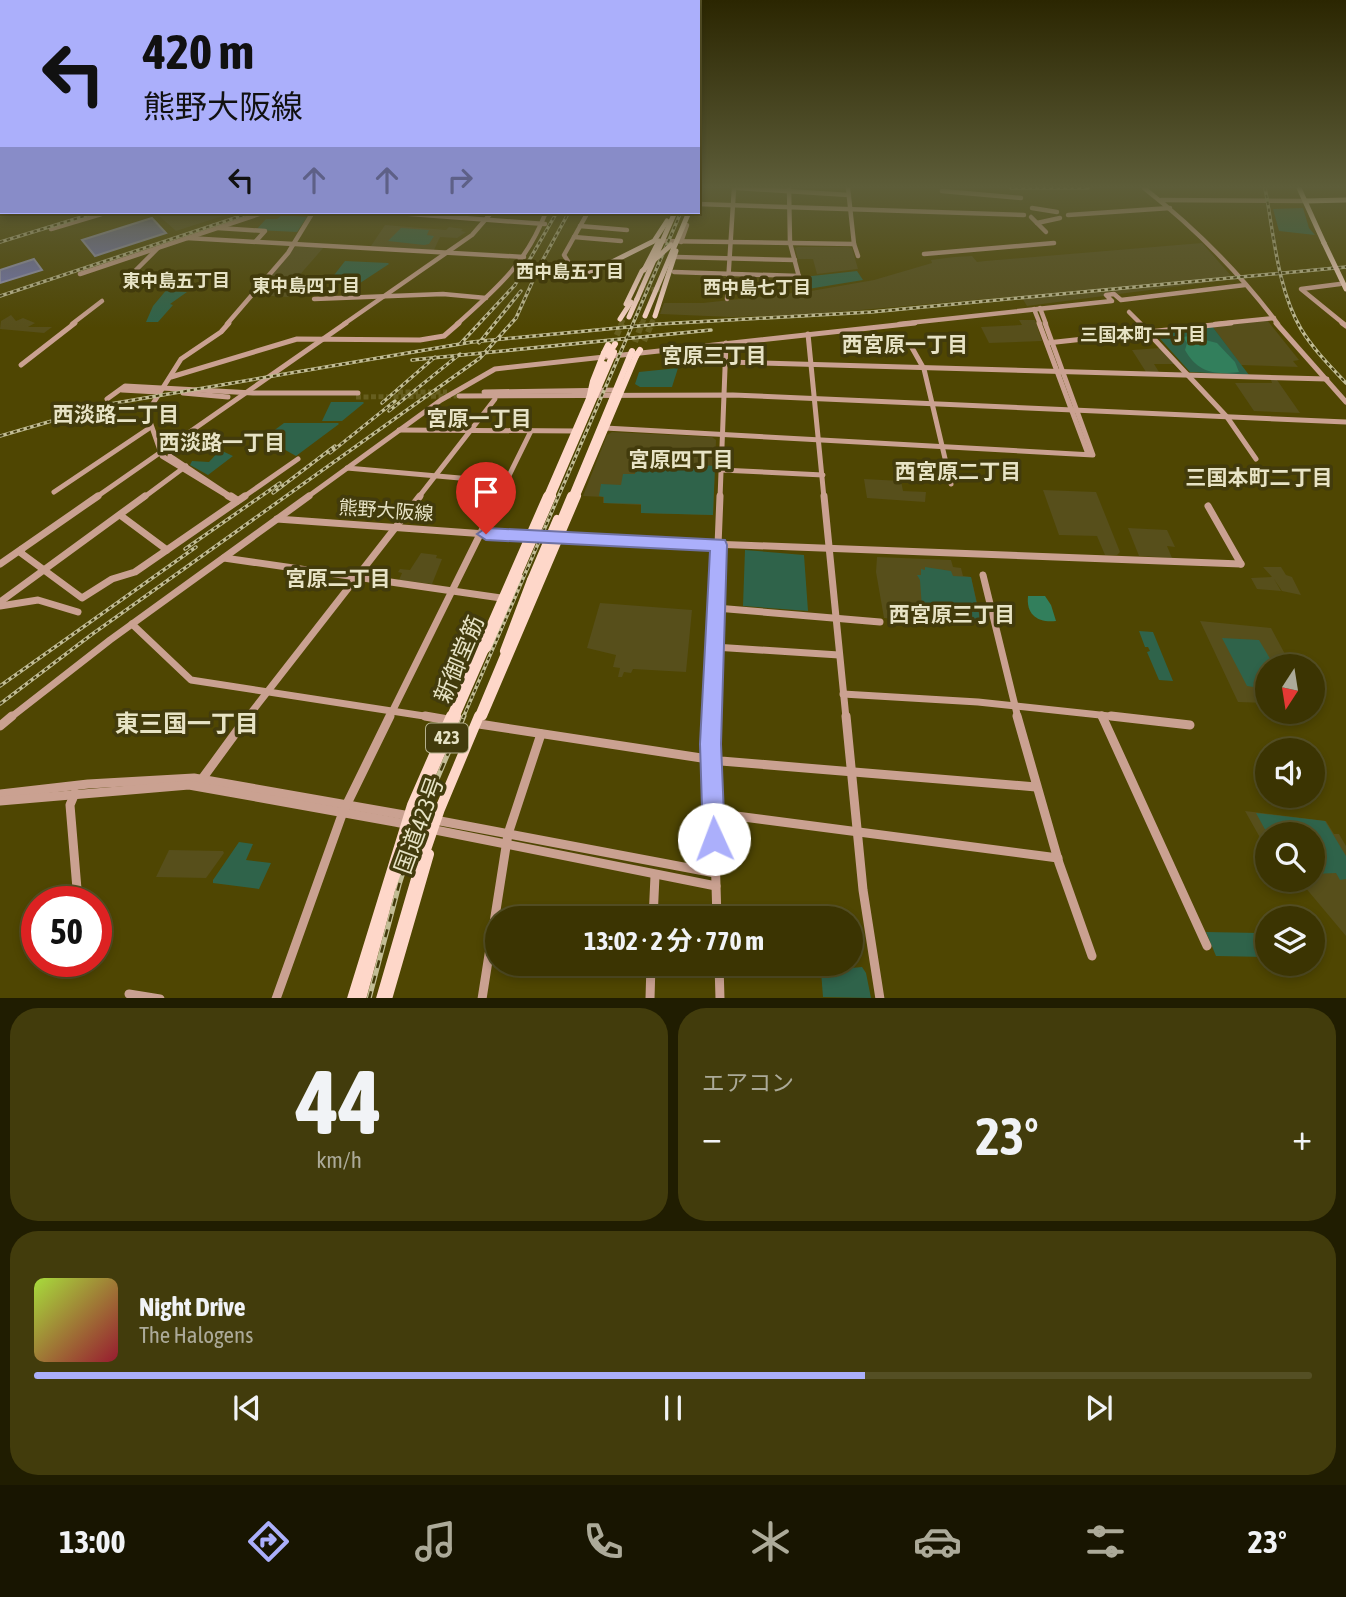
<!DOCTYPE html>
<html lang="ja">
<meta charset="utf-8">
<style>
:root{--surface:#3b3402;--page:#423c0c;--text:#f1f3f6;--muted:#acaa99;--line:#544f24;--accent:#abaffb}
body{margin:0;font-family:"Asap Condensed","Noto Sans JP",sans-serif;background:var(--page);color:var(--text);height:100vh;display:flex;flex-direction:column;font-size:26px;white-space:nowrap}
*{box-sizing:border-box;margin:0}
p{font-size:23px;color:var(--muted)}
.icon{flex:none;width:38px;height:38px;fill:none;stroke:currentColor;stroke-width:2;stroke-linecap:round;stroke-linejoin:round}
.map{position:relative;height:998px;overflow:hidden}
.details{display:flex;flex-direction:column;gap:10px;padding:10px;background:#201d01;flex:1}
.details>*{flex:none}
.banner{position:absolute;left:0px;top:0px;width:700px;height:214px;box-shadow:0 4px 10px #0003,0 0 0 2px var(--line);background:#abaffb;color:#111;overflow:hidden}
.needle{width:46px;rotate:192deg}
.fabs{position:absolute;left:1255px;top:654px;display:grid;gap:14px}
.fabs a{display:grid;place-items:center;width:70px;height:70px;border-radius:50%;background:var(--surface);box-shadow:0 4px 10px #0003,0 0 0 2px var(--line);font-size:35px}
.speed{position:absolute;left:21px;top:886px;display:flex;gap:14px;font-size:35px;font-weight:700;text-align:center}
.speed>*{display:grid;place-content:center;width:91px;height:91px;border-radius:50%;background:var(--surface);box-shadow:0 4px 10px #0003,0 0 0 2px var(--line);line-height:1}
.speed .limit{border:10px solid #d22;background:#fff;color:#111}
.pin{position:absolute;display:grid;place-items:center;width:60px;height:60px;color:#fff;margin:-72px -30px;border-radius:50% 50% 50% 0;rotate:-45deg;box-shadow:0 0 7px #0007}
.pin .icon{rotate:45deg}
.me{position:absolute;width:77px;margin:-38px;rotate:358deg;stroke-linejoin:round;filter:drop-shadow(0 0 5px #0008)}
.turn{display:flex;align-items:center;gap:24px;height:147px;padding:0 28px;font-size:32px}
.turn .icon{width:91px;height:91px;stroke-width:2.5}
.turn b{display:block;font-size:49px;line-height:60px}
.lanes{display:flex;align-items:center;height:66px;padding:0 28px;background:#0003;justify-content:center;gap:35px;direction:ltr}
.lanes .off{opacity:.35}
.big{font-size:52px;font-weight:700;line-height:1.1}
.details .tile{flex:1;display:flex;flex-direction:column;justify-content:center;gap:10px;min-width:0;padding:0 24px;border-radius:28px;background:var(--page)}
.details .dial{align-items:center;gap:0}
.dial b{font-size:91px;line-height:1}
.song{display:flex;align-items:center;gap:21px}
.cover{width:84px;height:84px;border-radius:10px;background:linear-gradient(135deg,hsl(80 70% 55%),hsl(350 70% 35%))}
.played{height:7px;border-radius:4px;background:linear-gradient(90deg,var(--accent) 65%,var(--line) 65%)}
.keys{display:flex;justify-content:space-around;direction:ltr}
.heat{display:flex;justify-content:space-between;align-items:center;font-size:38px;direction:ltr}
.details .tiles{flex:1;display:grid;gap:10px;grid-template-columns:1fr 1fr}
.tile:last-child{grid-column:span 2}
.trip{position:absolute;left:485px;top:906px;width:378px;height:70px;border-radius:35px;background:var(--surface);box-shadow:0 4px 10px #0003,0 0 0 2px var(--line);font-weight:700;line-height:70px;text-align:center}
.dock{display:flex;height:112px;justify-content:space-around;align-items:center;background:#181501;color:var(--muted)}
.dock .icon{width:49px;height:49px}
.dock .on{color:var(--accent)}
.dock b{font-size:32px;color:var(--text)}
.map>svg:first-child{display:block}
.built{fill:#574f1b}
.green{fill:#2f634a}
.forest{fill:#327f5c}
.water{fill:#7477b5;stroke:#9697ba;stroke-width:2}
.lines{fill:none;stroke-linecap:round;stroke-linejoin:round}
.secondary-tunnel-far1{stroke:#665e1f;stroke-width:4.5;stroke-dasharray:4.5 2;stroke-linecap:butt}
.secondary-tunnel{stroke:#665e1f;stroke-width:5;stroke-dasharray:5 2.5;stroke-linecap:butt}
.highway-tunnel-far1{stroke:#665e1f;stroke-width:5;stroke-dasharray:5 2.5;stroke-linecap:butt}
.highway-tunnel{stroke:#665e1f;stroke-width:6;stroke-dasharray:6 3.5;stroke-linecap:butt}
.secondary-far3{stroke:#caa191;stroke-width:4.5}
.secondary-far2{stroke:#caa191;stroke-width:5}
.secondary-far1{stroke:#caa191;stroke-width:7}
.secondary{stroke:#caa191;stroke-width:9}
.highway-far3{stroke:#fed7c9;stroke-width:5}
.highway-far2{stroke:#fed7c9;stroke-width:6}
.highway-far1{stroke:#fed7c9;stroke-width:8}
.highway{stroke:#fed7c9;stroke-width:10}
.rail-far1-casing{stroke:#c2bd95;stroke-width:3.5}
.rail-casing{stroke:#c2bd95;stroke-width:5}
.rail-far1{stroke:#423b0c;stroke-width:2;stroke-dasharray:3.5;stroke-linecap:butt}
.rail{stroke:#423b0c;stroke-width:2.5;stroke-dasharray:8;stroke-linecap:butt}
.highway-bridge-far3{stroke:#fed7c9;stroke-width:5}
.highway-bridge-far2{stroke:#fed7c9;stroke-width:6}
.highway-bridge-far1{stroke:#fed7c9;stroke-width:8}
.highway-bridge{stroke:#fed7c9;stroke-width:10}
.route{fill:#abaffb;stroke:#6f72a3;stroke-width:2}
.labels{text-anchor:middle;stroke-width:7;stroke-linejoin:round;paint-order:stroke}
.far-neighbourhood-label{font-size:18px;font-weight:bold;fill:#e7e3c5;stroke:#423b0c}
.shield{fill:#423b0c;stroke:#b6b18e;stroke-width:2}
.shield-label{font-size:18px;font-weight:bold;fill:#e7e3c5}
.street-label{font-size:19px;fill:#e7e3c5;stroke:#423b0c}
.neighbourhood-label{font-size:21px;font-weight:bold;fill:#e7e3c5;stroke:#423b0c}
.near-street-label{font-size:23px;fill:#e7e3c5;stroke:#423b0c}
.near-neighbourhood-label{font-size:24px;font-weight:bold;fill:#e7e3c5;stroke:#423b0c}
</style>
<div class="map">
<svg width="1346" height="999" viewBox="0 0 1346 999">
<rect width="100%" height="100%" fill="#4f4602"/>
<g class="built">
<polygon points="164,212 235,212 176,231 158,215"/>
<polygon points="385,225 446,230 449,227 463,229 461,231 466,232 457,238 440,237 434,250 371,246"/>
<polygon points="1202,243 1234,279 1027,306 1021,296 803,315 732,317 660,314 664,303 703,303 811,291 874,280 932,263 931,260 954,257 972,256 977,262 985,261"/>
<polygon points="295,247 324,247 297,278 303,279 288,297 255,295"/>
<polygon points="798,247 848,247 852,248 858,269 817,274 813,259 798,259 795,248"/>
<polygon points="11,315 16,321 23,318 35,323 28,327 52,327 44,333 0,329 1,321"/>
<polygon points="1019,320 1035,320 1042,341 989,343 981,327 1022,325"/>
<polygon points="1267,320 1299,360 1293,361 1298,367 1241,365 1212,326"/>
<polygon points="1160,348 1175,364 1154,364 1159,372 1146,372 1132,350"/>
<polygon points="1271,380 1277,380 1300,413 1254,411 1235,383 1272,383"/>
<polygon points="612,432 712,437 716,440 713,515 641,513 641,505 603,503 603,497 583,496 607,435"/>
<polygon points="864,479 901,481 903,491 926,492 925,502 867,498"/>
<polygon points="1043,490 1096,492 1120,552 1117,555 1105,555 1097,536 1059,535"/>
<polygon points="1128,528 1167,530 1175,547 1167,546 1172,558 1139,556"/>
<polygon points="421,553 437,555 436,558 442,559 432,584 399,580 402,573 398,572 400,569 410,570"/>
<polygon points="877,557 951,560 953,567 961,568 963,576 971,577 982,624 884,618 876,572"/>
<polygon points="1263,567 1281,567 1286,575 1292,577 1301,595 1282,591 1274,579 1281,591 1257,589 1251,578 1272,577"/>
<polygon points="600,603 692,610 686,672 633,669 631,673 624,672 622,677 618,677 620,668 613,667 616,655 587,648"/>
<polygon points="1200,621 1271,628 1292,667 1267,667 1267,703 1238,702"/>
<polygon points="1245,811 1326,821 1334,834 1339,834 1346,846 1346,936 1299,880 1312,880 1312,835 1267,835 1267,850"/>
<polygon points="169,850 223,851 224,853 206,878 156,877"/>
</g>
<g class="green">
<polygon points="1303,208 1309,228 1315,235 1279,231 1273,209"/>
<polygon points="282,215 307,217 297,232 256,230 266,219 277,219"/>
<polygon points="401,228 429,230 427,235 434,236 429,244 424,245 388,241"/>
<polygon points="345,261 388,263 389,264 357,285 328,283"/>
<polygon points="857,271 863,280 808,289 803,277"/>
<polygon points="168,288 168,291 187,292 170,304 173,305 158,322 146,322 153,306"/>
<polygon points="1212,326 1249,375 1190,372 1155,333"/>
<polygon points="678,368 672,387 640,387 635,384 639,372"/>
<polygon points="331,402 363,402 364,403 342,421 322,421"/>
<polygon points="284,423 338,423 339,424 296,456 264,438"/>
<polygon points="220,450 233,456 208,475 190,465 192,461 209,462"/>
<polygon points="637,461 715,466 713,515 641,513 641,504 604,503 604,497 599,496 601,484 621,485 623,474 635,474"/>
<polygon points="745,550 804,555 808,611 743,606"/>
<polygon points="925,567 951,571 953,576 971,577 981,623 941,622 939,609 922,608 920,580 917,575 921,575 921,569 925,570"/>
<polygon points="1139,631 1153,632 1173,681 1159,680 1147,652 1150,651 1148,647 1145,647"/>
<polygon points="1222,638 1259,640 1272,662 1271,667 1267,667 1267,689 1247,686"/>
<polygon points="1256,813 1325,821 1346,856 1346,879 1340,880 1336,873 1313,874 1312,835 1268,835"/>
<polygon points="239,842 253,844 246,860 271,863 259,889 213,883 213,880"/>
<polygon points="1206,932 1259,933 1267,957 1216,956"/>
<polygon points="862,967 866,973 871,998 823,997 821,971"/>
</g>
<g class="forest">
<path d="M1189 336 1217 343 1235 362 1239 372C1215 375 1198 373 1185 350L1187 343 1183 337Z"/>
<path d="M1028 596H1045L1051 605 1056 621C1038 623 1026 615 1028 596Z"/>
</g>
<g class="water">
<polygon points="152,218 166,233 95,256 82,240"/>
<polygon points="34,259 42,270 0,283 0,270"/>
</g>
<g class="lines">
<polyline class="secondary-tunnel-far1" points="632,287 660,290"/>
<g class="secondary-tunnel">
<polyline points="398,392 447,392"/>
<polyline points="356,397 459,396"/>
</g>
<g class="highway-tunnel-far1">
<polyline points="621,324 624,318"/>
<polyline points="642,324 645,316"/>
<polyline points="651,324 655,316"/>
</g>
<g class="highway-tunnel">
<polyline points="644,341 652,323"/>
<polyline points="635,342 642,323"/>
<polyline points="613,344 622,323"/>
</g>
<g class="secondary-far3">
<polyline points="738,188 849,195"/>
<polyline points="789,188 790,243 803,292"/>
<path d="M1144 188C1195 228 1239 272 1278 324"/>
<polyline points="942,191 1021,198"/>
<polyline points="1161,200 1308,201"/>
<polyline points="698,204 1024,215"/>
<polyline points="1032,208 1057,212"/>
<polyline points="384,212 545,224"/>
<polyline points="654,212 666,213"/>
<polyline points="1068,215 1170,208"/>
<polyline points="1031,217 1046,232"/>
<polyline points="1037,223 1060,218"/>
<polyline points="580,226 627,230"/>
<polyline points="218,228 265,231 256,241"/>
<polyline points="51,229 108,212"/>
<polyline points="574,237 621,241"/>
<polyline points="187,238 524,257"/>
<polyline points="659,241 854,244 848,188"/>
<polyline points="681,242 687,225"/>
<polyline points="854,244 858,256"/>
<polyline points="924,254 1054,243"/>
<polyline points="676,257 795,260"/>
<polyline points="572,268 564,255 588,212"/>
<polyline points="674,272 799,276"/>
<polyline points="80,274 265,212"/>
<polyline points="128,278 158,248"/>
<polyline points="1340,284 1301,289 1344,324"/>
<polyline points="314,299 443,294 486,298"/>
<polyline points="727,299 734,188"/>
<polyline points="1040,308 1046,324"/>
<polyline points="1034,309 1040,324"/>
<polyline points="1129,312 1141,324"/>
<polyline points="72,324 102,301"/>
<polyline points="227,324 288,253 313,212"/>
<polyline points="344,324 472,235 492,212"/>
<path d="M457 324C497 288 526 264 546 212"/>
<polyline points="899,324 1112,301 1106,295 1114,294 1121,300 1245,285"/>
<polyline points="1215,324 1274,318"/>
</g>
<g class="secondary-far2">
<polyline points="229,323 221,332 181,359 147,413 162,456 231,498"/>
<polyline points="1039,323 1088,454"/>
<polyline points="1139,323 1227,417 1256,459"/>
<polyline points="1276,323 1346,402"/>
<polyline points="1342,323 1346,326"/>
<polyline points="808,334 824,498"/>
<polyline points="1047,343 1231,323"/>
<polyline points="911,346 924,369 951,484"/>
<polyline points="726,362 1327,379"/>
<polyline points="21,365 75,323"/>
<polyline points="171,377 297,339 420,340 444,336 459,323"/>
<polyline points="122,390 158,392"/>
<polyline points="484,392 620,390"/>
<polyline points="183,393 228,397"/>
<polyline points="459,396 733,395 1346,422"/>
<polyline points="107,399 125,386 253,393 358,393"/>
<polyline points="605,428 1093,455 1045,323"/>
<polyline points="399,430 576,431"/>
<polyline points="170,456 233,498"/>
<polyline points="347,468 505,482"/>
<polyline points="721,470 823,475"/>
<polyline points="54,492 151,427"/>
<polyline points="95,498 346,323"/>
<polyline points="143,498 186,466"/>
<polyline points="242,498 298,459"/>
<polyline points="306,498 441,400 495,369 915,323"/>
<polyline points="418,498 495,399"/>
<polyline points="498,498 531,431"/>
<polyline points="720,498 726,343"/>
</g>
<g class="secondary-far1">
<polyline points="228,496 237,501"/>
<polyline points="231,496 237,500"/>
<polyline points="824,496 846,718"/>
<polyline points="1208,506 1241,564"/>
<polyline points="120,515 167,550"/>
<polyline points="277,519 528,537 1241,564"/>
<polyline points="22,549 21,553 82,598 112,579 135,572 245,496"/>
<polyline points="224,558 501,598"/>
<polyline points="0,564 98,496"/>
<polyline points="983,575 1018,718"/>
<polyline points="0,602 145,496"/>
<polyline points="0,606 38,600 78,612"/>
<polyline points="716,608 880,622"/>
<polyline points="132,624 191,680 437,718"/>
<polyline points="714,647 839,655"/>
<polyline points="843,694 978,702 1128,718"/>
<polyline points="1101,715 1102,718"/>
<polyline points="10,718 110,640 309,496"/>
<polyline points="247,718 420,496"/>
<polyline points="389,718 499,496"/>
<polyline points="711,718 720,496"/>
</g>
<g class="secondary">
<polyline points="425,716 448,720"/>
<polyline points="711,716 717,919"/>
<polyline points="846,716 863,890 880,999"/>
<polyline points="1017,716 1059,863 1092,956"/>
<polyline points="1102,716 1207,946"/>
<polyline points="1111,716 1190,725"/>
<polyline points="479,724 721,761 1036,787"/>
<polyline points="0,726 12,716"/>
<polyline points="202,779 248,716"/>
<polyline points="75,793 70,805 78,901"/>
<polyline points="0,794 88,784 194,778 410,816"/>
<polyline points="0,801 189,785 395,822 716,886"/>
<polyline points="713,813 1058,858"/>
<polyline points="435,820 715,873"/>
<polyline points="653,919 655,876"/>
<polyline points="719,964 720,999"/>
<polyline points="129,994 160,999"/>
<polyline points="276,999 343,812 390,716"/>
<polyline points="482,999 508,834 541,734"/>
<polyline points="650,999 651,964"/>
</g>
<g class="highway-far3">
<polyline points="1299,188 1324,243"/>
<polyline points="1305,201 1346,200"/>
<polyline points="644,270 659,241"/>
<polyline points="584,276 654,241 667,221"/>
<polyline points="629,317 637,299"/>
<polyline points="620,319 631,302"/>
</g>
<g class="highway-far2">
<polyline points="604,353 608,345"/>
<polyline points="608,355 615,344"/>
<polyline points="546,498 604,364"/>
<polyline points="576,498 636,356"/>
</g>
<g class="highway-far1">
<polyline points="485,650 493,642 520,578"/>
<polyline points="504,651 531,580"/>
<polyline points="483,716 577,496"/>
<polyline points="450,718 547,496"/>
</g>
<g class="highway">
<polyline points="415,826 428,819 439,807"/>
<polyline points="352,999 412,805 451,716"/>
<polyline points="387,999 429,854"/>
</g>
<defs>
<g id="rail-far1">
<polyline points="1011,188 1088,188"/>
<path d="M1265 188C1274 234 1277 288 1301 329 1313 349 1330 366 1346 383"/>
<polyline points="0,242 98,212"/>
<polyline points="0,296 253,212"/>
<polyline points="461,343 515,285 557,212"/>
<polyline points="479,343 521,291"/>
<polyline points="412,360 711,330"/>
<polyline points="382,403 435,357"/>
<polyline points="389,411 460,354"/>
<polyline points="0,436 110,404 472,342 659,324 871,312 1346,267"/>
<polyline points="330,453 395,401"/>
<polyline points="273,493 335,446"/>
<polyline points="185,549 280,483"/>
<polyline points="0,686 196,547"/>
<polyline points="0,704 91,635 480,358 516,318 540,265 569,212"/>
<polyline points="463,718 681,212"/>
</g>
<polyline id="rail" points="369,999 399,885 420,819 464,716"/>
</defs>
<use href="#rail-far1" class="rail-far1-casing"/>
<use href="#rail" class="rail-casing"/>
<use href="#rail-far1" class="rail-far1"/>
<use href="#rail" class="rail"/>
<g class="highway-bridge-far3">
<polyline points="1324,243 1346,289"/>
<polyline points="637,299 675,212"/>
<polyline points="626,304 642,271 671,245"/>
<polyline points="645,316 689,212"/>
<polyline points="655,316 676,251"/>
</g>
<g class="highway-bridge-far2">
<polyline points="636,356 640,350"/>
<polyline points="588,404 593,381 604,353"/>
<polyline points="551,498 614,352"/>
<polyline points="571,498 632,351"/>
</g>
<g class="highway-bridge-far1">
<polyline points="531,580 557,519"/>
<polyline points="455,718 552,496"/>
<polyline points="478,718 571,496"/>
</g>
<g class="highway-bridge">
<polyline points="361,999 390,890 422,795 456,716"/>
<polyline points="381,999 416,879 440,809 479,716"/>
</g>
</g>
<linearGradient id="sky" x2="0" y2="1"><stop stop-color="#2b2601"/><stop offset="0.57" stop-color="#5d5d39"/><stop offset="1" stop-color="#5d5d39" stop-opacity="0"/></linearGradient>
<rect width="1346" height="328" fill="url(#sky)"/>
<polygon class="route" points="486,528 725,540 727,545 721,744 725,839 722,847 714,850 706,847 703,839 700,744 710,551 486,540 477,534"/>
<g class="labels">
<g class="far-neighbourhood-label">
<text x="570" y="278">西中島五丁目</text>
<text x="176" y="287">東中島五丁目</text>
<text x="306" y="292">東中島四丁目</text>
<text x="757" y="294">西中島七丁目</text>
<text x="1143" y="341">三国本町一丁目</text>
</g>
<rect class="shield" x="426" y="723.5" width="42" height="29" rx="5"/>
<g class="shield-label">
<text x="447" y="744">423</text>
</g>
<g class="street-label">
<text transform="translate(386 510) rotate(4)" y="7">熊野大阪線</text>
</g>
<g class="neighbourhood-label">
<text x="905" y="352">西宮原一丁目</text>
<text x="714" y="363">宮原三丁目</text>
<text x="116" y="422">西淡路二丁目</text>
<text x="479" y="426">宮原一丁目</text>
<text x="222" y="450">西淡路一丁目</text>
<text x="681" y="467">宮原四丁目</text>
<text x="958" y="479">西宮原二丁目</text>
<text x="1259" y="485">三国本町二丁目</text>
<text x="338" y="586">宮原二丁目</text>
<text x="952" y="622">西宮原三丁目</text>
</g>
<g class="near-street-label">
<text transform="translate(459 659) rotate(-67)" y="8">新御堂筋</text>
<text transform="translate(419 825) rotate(-70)" y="8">国道423号</text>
</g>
<g class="near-neighbourhood-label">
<text x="187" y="732">東三国一丁目</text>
</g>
</g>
</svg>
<div class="fabs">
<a><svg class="needle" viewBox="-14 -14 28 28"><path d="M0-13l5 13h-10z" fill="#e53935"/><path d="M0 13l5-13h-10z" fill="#acaa99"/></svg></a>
<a><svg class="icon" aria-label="sound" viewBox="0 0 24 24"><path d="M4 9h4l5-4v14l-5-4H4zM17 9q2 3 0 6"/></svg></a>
<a><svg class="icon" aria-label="search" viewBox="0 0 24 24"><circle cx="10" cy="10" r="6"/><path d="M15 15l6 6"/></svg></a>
<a><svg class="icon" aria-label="layers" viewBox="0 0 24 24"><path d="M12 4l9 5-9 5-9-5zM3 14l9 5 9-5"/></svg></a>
</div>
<div class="speed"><div class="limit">50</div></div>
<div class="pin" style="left:486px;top:534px;background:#d93025"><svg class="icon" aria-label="arrive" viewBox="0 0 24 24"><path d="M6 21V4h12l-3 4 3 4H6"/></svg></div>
<svg class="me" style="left:714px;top:839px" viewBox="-20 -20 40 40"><circle r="19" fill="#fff"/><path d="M0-13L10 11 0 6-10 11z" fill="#abaffb"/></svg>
<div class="trip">13:02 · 2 分 · 770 m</div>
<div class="banner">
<div class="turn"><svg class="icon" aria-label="left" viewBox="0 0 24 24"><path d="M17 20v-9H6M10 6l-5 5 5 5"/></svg><div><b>420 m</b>熊野大阪線</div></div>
<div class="lanes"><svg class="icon" aria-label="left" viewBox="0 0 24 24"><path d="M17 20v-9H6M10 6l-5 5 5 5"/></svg><svg class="icon off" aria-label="ahead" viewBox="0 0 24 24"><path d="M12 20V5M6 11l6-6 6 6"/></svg><svg class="icon off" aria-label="ahead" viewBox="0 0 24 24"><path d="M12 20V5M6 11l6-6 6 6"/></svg><svg class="icon off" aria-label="right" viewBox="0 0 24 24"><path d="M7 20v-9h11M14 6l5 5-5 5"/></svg></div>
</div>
</div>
<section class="details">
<div class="tiles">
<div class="tile dial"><b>44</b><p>km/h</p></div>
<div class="tile"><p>エアコン</p>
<div class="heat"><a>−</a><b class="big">23°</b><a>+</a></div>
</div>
<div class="tile">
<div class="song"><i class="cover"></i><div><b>Night Drive</b><p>The Halogens</p></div></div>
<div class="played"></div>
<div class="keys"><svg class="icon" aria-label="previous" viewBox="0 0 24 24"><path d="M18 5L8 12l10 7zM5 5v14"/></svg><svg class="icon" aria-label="pause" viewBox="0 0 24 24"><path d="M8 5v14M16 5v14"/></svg><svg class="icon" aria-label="next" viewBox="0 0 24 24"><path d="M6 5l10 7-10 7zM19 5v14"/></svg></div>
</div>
</div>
</section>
<nav class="dock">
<b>13:00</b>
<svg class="icon on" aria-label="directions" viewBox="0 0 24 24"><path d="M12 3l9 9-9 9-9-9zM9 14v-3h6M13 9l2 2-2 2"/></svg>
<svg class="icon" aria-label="music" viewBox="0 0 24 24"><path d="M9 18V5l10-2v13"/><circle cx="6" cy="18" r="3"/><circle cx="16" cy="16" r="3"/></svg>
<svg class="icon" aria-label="phone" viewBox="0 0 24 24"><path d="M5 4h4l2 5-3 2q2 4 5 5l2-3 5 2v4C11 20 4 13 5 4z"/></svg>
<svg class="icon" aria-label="climate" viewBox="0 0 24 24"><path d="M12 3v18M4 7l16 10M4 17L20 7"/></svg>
<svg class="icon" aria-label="car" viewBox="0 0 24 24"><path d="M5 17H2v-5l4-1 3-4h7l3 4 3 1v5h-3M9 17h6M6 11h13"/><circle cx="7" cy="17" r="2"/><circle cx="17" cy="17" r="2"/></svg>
<svg class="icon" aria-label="filters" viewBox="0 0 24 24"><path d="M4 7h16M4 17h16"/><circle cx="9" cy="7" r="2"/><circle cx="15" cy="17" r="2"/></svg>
<b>23°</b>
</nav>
